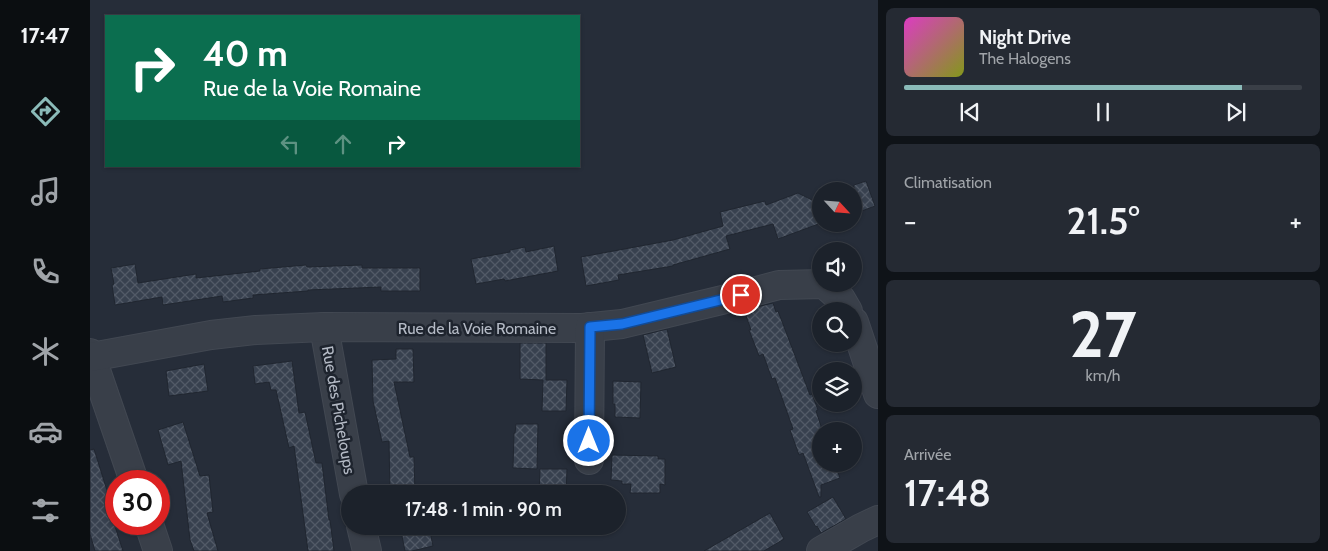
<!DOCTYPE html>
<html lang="fr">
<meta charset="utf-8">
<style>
:root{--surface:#1c222b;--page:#252a33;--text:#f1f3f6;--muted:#a0a4a9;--line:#3a3f47;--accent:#8bbbb9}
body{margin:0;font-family:Cabin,sans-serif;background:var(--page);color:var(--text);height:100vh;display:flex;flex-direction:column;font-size:19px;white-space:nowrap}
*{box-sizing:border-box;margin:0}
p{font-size:16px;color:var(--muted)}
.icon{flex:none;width:28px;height:28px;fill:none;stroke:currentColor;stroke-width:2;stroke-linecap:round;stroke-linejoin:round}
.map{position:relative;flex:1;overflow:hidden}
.panel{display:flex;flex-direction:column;gap:8px;padding:8px;background:#0f1318;width:450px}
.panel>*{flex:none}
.hud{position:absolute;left:15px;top:15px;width:475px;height:152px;border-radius:0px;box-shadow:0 1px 4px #0004,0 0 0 1px var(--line);background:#0b6e4f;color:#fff;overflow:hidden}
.needle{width:32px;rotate:116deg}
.controls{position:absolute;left:722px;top:182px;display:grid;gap:10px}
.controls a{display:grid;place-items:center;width:50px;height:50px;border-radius:50%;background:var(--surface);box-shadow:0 1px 4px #0004,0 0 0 1px var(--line);font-size:25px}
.speed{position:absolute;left:15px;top:470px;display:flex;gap:10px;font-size:25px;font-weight:700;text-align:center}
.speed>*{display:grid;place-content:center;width:65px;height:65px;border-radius:50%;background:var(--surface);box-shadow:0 1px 4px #0004,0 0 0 1px var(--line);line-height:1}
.speed .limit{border:8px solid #d22;background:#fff;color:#111}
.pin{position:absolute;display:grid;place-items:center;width:42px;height:42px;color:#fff;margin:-21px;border:2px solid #fff;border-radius:50%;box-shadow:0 1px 5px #0007}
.me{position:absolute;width:55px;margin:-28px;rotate:0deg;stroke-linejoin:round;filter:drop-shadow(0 0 4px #0008)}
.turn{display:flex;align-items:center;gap:18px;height:105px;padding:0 15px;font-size:22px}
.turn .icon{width:65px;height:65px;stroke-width:2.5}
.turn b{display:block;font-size:35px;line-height:42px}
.lanes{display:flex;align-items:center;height:48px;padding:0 15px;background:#0003;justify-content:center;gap:25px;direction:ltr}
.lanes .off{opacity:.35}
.big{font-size:38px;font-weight:600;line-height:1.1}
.panel .widget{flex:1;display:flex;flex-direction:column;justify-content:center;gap:8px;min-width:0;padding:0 18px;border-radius:8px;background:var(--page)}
.panel .dial{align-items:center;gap:0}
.dial b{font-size:65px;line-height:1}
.song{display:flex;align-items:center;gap:15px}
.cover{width:60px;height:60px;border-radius:8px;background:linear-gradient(135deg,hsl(310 70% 55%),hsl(70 70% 35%))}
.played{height:5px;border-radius:2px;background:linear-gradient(90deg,var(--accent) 85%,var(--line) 85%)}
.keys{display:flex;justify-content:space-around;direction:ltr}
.heat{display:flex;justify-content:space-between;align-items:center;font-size:28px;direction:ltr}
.trip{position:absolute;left:251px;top:485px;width:285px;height:50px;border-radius:25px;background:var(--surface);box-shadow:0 1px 4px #0004,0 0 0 1px var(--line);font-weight:600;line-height:50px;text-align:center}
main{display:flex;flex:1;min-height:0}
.tabs{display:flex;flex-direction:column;width:90px;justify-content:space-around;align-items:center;background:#0b0e11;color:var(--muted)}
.tabs .icon{width:35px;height:35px}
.tabs .active{color:var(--accent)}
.tabs b{font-size:22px;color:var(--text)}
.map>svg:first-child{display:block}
.building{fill:url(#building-cross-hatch);stroke:#202630}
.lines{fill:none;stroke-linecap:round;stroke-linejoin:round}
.minor-casing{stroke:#424852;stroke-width:30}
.minor{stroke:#393f49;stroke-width:28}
.route-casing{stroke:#114b97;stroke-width:12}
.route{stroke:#1a73e8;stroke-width:9}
.labels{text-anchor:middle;stroke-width:5;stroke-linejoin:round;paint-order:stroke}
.street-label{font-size:16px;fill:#b4bac5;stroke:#1e242e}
</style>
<main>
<nav class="tabs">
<b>17:47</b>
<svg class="icon active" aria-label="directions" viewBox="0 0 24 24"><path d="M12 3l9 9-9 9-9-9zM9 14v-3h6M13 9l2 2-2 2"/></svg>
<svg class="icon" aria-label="music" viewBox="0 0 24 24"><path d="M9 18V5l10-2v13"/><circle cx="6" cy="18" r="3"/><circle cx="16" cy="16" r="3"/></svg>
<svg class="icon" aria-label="phone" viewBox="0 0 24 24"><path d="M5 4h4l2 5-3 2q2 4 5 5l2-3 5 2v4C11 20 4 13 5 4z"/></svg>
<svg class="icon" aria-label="climate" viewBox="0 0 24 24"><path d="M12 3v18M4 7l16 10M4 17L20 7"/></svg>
<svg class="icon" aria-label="car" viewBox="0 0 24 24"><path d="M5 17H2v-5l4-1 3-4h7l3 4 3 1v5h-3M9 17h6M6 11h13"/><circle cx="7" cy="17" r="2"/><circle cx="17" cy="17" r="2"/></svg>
<svg class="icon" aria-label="filters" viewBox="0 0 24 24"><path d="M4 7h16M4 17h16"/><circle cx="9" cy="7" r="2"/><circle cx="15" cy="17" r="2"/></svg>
</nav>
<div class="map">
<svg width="788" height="551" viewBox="0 0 788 551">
<defs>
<pattern id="building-cross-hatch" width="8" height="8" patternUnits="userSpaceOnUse" patternTransform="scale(1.25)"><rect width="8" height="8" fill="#38414f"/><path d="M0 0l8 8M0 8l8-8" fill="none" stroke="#525a67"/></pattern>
</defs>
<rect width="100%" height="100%" fill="#262d39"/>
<g class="building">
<polygon points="776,181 785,206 764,214 764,185"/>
<polygon points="708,193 722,200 731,196 731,223 688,239 683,224 636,236 640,249 583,265 583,266 528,275 529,280 496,286 491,257 583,240 633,226 630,212 675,201 676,205"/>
<polygon points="464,246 468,271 415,281 414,279 386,284 381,259 420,252 420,250 435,247 436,252"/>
<polygon points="45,264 48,283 106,274 106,278 170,271 170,269 216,265 217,267 272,265 272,268 330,268 330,291 291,291 291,287 218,290 218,291 163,295 163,298 133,302 132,296 73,305 72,297 25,305 22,285 24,284 21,268"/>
<polygon points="683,303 686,312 688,311 720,395 722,394 728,410 726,411 731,426 731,464 745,464 750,478 731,485 731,497 729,497 713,453 709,455 700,430 703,429 685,378 682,379 673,354 669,356 659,330 661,330 654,310"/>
<polygon points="577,329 586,367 562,373 553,335"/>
<polygon points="430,343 456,343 456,380 477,380 476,411 452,411 453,380 430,379"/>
<polygon points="306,349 323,349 324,382 304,382 320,457 324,457 325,494 300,494 299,441 292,442 283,401 282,360 306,359"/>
<polygon points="202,361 209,413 215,412 226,463 232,463 239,520 240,520 244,551 218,551 204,446 199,448 186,390 181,390 179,382 165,384 163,366"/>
<polygon points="114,364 118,391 79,396 76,371"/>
<polygon points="523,381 551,382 550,418 525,417 525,404 523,404"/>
<polygon points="93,422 110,476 119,475 123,512 117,513 128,551 104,551 100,540 91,461 78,465 68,430"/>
<polygon points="426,424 448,424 447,469 423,468 424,433 425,433"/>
<polygon points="4,449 25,516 22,517 33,551 5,551 0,534 0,450"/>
<polygon points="522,455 568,456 568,459 575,459 575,485 570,484 570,493 540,493 541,484 532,484 532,481 521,480"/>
<polygon points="450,469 477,469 476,494 449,494"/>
<polygon points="743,497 756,519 731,533 727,526 726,527 717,512"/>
<polygon points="680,513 694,539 674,551 614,551"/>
<polygon points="310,526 339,526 343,546 322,551 315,551"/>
</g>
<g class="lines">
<defs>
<g id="minor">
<polyline points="764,322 788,394"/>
<polyline points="234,327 264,494"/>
<polyline points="0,353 44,481"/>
<polyline points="1,357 121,335 166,330 234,327 492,328 532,324 632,300 689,285 734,284 751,299 758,311"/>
<polyline points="499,460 500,327"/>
<polyline points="59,524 68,551"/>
<polyline points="271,526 277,551"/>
<polyline points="731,551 771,528 788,520"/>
</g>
</defs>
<use href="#minor" class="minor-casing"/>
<use href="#minor" class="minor"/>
</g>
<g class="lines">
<defs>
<polyline id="route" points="499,441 500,327 532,324 651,295"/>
</defs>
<use href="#route" class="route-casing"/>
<use href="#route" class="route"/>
</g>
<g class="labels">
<g class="street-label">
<text x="387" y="334">Rue de la Voie Romaine</text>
<text transform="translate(249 410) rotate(80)" y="6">Rue des Picheloups</text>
</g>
</g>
</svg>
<div class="controls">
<a><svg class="needle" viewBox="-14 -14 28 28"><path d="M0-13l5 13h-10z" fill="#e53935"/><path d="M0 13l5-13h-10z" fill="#a0a4a9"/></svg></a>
<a><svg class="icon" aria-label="sound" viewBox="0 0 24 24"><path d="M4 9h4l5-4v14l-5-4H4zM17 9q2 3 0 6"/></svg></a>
<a><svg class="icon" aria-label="search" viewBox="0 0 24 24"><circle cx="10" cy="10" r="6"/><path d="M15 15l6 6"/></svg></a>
<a><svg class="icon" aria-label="layers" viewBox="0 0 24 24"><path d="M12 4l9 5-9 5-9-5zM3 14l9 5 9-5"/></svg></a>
<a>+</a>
</div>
<div class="speed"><div class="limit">30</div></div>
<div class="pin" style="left:651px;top:295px;background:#d93025"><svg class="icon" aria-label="arrive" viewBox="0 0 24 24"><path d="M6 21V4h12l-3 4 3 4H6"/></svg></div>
<svg class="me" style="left:499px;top:441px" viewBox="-20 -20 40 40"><circle r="17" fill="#1a73e8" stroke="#fff" stroke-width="3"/><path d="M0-11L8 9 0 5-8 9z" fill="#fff"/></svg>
<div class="trip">17:48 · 1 min · 90 m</div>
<div class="hud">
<div class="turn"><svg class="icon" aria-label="right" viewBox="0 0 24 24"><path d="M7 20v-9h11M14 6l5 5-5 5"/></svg><div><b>40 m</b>Rue de la Voie Romaine</div></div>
<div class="lanes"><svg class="icon off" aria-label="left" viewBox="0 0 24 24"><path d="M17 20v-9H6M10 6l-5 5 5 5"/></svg><svg class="icon off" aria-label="ahead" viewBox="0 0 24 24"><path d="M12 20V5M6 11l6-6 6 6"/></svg><svg class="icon" aria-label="right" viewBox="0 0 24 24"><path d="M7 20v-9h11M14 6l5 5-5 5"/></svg></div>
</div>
</div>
<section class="panel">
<div class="widget">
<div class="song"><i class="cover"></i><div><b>Night Drive</b><p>The Halogens</p></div></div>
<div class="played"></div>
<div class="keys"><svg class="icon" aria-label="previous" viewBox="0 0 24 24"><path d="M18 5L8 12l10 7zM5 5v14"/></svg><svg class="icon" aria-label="pause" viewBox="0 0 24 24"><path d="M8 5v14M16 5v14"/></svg><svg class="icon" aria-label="next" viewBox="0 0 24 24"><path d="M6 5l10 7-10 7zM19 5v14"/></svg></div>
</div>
<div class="widget"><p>Climatisation</p>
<div class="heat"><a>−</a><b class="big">21.5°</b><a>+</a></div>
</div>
<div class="widget dial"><b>27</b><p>km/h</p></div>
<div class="widget"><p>Arrivée</p><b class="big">17:48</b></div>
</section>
</main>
